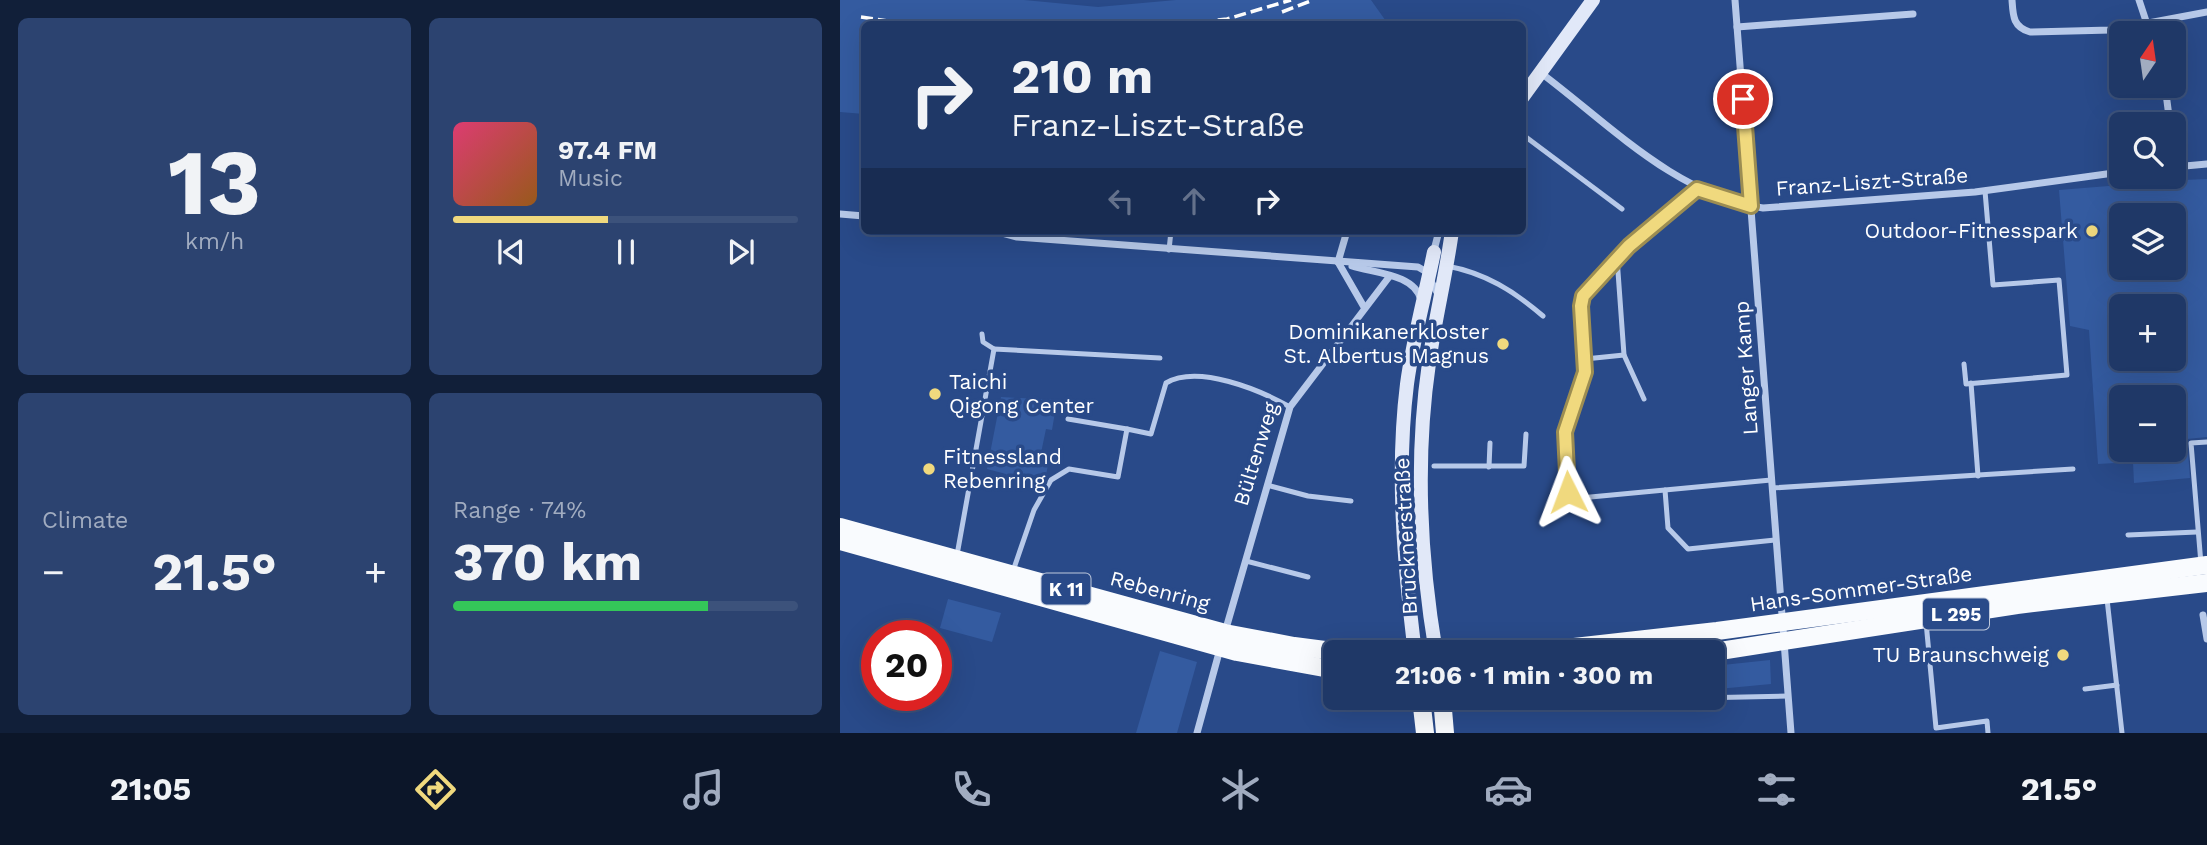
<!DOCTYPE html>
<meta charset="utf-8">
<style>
:root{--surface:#1f3867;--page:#2c4370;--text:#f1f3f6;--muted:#a1acc0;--line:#3c527b;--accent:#f0d97e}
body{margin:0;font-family:"Work Sans",sans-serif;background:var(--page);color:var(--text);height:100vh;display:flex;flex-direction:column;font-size:26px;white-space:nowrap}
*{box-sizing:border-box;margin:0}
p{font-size:23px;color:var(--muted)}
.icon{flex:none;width:38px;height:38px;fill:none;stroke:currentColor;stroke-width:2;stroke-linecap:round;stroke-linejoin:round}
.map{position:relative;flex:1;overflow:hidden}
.panel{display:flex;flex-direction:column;gap:18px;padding:18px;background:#111f39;width:840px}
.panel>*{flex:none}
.top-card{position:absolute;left:21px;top:21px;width:665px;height:214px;border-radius:10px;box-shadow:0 7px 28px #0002,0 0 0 2px var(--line);background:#1f3867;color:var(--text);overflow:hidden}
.needle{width:46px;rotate:13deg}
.fabs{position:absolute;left:1269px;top:21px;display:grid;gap:14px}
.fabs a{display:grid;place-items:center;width:77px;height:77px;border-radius:10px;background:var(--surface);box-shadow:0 7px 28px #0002,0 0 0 2px var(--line);font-size:35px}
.speed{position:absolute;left:21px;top:620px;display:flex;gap:14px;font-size:35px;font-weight:700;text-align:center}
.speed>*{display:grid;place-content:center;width:91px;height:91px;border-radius:50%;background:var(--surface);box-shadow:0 7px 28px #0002,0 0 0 2px var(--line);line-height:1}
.speed .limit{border:10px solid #d22;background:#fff;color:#111}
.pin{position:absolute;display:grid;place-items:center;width:60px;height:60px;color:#fff;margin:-30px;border:4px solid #fff;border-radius:50%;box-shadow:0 2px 7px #0007}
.me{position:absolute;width:77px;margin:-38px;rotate:357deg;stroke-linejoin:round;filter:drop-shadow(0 0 5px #0008)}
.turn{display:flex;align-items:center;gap:24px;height:147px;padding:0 35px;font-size:32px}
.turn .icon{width:91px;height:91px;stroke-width:2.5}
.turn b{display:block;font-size:49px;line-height:60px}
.lanes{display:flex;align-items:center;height:66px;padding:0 35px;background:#0003;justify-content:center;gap:35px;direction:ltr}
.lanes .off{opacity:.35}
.big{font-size:52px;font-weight:700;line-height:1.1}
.panel .widget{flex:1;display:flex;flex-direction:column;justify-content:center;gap:10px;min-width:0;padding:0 24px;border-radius:10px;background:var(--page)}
.panel .dial{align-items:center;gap:0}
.dial b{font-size:91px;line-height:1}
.song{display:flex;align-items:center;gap:21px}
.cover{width:84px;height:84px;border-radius:10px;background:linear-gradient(135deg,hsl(340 70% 55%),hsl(30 70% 35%))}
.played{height:7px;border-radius:4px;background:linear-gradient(90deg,var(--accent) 45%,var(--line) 45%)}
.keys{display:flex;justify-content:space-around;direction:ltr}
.heat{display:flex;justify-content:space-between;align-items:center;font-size:38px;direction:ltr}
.charge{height:10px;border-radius:5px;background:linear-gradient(90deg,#34c759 74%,var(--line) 0)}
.panel .tiles{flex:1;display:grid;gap:18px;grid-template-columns:repeat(2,1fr)}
.trip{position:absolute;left:483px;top:640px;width:402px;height:70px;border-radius:10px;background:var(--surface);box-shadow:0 7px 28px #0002,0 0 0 2px var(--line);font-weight:700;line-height:70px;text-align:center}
.tabs{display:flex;height:112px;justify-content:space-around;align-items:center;background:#0c1629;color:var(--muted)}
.tabs .icon{width:49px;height:49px}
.tabs .current{color:var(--accent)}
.tabs b{font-size:32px;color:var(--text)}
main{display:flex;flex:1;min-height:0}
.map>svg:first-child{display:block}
.green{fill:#345ba0;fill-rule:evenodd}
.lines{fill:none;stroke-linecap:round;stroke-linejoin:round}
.service{stroke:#b7c9e9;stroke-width:5}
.minor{stroke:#b7c9e9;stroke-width:7}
.secondary{stroke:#e1e8f8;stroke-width:14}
.primary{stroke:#f9fbfe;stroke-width:18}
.rail{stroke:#fff;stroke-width:3.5;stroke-dasharray:12 5;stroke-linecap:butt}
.route-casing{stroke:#9c8d52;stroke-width:18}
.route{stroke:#f0d97e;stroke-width:12}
.poi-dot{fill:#f0d97e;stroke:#294a89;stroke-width:2.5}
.labels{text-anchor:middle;stroke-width:7;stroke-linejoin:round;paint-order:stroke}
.shield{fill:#294a89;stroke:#bfc9dc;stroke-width:2}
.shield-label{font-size:19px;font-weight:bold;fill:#fff}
.street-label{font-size:21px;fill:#fff;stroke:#294a89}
.poi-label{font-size:21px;fill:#fff;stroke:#294a89;text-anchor:end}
</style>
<main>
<section class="panel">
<div class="tiles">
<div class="widget dial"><b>13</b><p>km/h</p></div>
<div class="widget">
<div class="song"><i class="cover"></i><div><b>97.4 FM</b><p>Music</p></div></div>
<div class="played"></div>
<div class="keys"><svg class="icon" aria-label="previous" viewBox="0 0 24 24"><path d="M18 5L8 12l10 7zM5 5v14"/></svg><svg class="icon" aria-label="pause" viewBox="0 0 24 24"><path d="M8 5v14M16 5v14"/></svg><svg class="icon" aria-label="next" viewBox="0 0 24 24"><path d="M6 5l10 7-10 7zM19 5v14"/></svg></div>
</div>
<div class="widget"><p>Climate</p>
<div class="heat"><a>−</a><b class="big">21.5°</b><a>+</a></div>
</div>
<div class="widget"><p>Range · 74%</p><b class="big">370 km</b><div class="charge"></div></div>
</div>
</section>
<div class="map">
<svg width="1367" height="733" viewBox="0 0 1367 733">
<rect width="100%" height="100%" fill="#294a89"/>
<g class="green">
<polygon points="0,0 184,0 258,7 336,0 531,0 548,24 24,24 24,114 0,112"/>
<path d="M1343 180 1367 179V437L1347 439 1350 478 1294 483 1293 462 1258 464 1249 330 1230 326 1219 190ZM1281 215H1334V268H1281ZM1281 306H1334V359H1281ZM1334 397V450H1281V397Z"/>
<polygon points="161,397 217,400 212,430 206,429 201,453 210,455 206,475 166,485 166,474 147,469"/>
<polygon points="108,599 161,613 152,642 100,628"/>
<polygon points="320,651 357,662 337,733 296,733"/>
<polygon points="930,660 931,684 878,689 873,694 873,666"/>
</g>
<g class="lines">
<g class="service">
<polyline points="682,134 782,209"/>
<polyline points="857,189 789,246 743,296 741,306 745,372 725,432 728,492 740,498 931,480"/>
<polyline points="329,250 331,231"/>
<polyline points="777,258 784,355 804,399"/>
<path d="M607 266C645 273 674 291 703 316"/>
<polyline points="142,334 143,342 154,349"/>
<polyline points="745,359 784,355"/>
<polyline points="1124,364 1126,384 1227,375 1219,280 1153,285 1145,191"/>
<polyline points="1131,383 1138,476"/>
<polyline points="228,419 287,429"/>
<polyline points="594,466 684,466 686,434"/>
<polyline points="649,467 650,443"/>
<polyline points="427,485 468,496 511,501"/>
<polyline points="932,488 1233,469"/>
<polyline points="825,490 828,528 848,549 935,540"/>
<polyline points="1288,535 1357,532"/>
<polyline points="117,555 154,349 320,358"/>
<polyline points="406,561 468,577"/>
<polyline points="1361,564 1351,443 1367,442"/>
<path d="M173 571 194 510 211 480 229 469 278 477 287 429 311 434 326 383C358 364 420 390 450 407"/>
<polyline points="1267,599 1282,733"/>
<polyline points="1086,622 1096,728 1147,721 1148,733"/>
<polyline points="1245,689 1277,685"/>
<polyline points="856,698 948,696"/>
</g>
<g class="minor">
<polyline points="895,0 951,733"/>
<path d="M1172 0C1173 16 1173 27 1190 32L1271 30 1367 12"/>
<polyline points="1299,0 1310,33"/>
<polyline points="897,27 1073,14"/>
<path d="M701 73C769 124 836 195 923 208L1135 192 1281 172"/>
<polyline points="1325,86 1330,124"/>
<polyline points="1334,167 1367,164"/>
<polyline points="0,214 24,216"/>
<polyline points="155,231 177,237 578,267 585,271 598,294"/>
<polyline points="593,254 599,231"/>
<polyline points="498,262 524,307"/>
<polyline points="498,262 507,231"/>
<path d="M512 266C534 273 575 274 581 300"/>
<polyline points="1363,615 1367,639"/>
<polyline points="385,632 450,407 549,277"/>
<polyline points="357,733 380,649"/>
</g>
<g class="secondary">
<polyline points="682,98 753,0"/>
<path d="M575 653C564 565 556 472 567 384 573 339 585 296 594 252"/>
<path d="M596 653C580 558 575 459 589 363 595 319 606 275 612 231"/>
</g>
<g class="primary">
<polyline points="0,527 385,633 454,646 508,653"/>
<polyline points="0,541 397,652 495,670"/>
<polyline points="681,653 877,631 1367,565"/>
<polyline points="867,653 1177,605 1367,583"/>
<polyline points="581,698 585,733"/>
<polyline points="602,698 605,733"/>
</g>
<g class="rail">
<polyline points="442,12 473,0"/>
<polyline points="21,17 68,24"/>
<polyline points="344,24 387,19 451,0"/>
</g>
</g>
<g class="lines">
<defs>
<polyline id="route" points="728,492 725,432 745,372 741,306 743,296 789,246 857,189 911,206 903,99"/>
</defs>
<use href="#route" class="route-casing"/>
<use href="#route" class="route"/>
</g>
<g class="poi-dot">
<circle cx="1252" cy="231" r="7"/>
<circle cx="663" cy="344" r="7"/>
<circle cx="95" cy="394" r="7"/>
<circle cx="89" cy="469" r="7"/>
<circle cx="1223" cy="655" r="7"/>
</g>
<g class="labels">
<g class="shield">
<rect x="201.5" y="573.5" width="49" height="31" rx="5"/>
<rect x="1083" y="598.5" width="66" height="31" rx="5"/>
</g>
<g class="shield-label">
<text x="226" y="596">K 11</text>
<text x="1116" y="621">L 295</text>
</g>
<g class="street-label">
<text transform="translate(1032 182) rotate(-4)" y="7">Franz-Liszt-Straße</text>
<text transform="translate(906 368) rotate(-94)" y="7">Langer Kamp</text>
<text transform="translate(416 454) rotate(-73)" y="7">Bültenweg</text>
<text transform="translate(566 536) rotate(-93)" y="7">Brucknerstraße</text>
<text transform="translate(1021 589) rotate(-8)" y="7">Hans-Sommer-Straße</text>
<text transform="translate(320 591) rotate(15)" y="7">Rebenring</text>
</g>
<g class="poi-label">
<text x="1238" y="238">Outdoor-Fitnesspark</text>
<text x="649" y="339">Dominikanerkloster<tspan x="649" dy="24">St. Albertus Magnus</tspan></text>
<text x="109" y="389" text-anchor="start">Taichi<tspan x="109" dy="24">Qigong Center</tspan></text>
<text x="103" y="464" text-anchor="start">Fitnessland<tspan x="103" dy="24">Rebenring</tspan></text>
<text x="1209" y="662">TU Braunschweig</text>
</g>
</g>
</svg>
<div class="fabs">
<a><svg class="needle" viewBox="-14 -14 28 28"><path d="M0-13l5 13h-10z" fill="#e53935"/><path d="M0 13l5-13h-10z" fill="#a1acc0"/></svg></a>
<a><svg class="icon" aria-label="search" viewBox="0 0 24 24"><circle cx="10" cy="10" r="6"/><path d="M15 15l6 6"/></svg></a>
<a><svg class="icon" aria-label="layers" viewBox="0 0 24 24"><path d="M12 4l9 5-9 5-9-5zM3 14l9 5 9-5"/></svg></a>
<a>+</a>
<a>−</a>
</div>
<div class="speed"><div class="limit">20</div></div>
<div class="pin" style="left:903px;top:99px;background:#d93025"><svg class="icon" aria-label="arrive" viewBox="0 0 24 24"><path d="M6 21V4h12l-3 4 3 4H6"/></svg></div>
<svg class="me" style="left:728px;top:492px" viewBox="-20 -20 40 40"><path d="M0-17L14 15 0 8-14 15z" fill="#f0d97e" stroke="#fff" stroke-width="4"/></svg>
<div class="trip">21:06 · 1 min · 300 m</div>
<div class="top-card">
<div class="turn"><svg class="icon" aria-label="right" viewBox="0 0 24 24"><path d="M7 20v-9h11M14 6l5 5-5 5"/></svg><div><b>210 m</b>Franz-Liszt-Straße</div></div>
<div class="lanes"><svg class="icon off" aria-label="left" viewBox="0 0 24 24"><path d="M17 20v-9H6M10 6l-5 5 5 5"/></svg><svg class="icon off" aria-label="ahead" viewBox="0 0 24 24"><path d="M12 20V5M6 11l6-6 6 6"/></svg><svg class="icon" aria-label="right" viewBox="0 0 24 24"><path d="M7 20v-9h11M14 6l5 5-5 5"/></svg></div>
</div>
</div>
</main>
<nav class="tabs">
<b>21:05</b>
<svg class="icon current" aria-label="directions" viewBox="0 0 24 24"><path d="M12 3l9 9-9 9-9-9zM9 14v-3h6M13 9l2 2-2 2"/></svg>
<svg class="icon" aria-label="music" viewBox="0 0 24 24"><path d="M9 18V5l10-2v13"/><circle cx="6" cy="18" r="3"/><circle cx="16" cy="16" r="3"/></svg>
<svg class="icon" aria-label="phone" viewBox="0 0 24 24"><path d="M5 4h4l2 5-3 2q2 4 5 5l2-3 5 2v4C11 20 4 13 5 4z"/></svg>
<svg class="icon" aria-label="climate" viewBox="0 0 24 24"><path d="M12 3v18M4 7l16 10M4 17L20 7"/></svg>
<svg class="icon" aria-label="car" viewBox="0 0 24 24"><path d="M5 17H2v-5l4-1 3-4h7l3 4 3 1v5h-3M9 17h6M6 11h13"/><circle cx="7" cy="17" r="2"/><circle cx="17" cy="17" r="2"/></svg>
<svg class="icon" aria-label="filters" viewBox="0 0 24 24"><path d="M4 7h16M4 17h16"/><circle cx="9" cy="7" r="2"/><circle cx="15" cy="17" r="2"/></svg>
<b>21.5°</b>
</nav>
